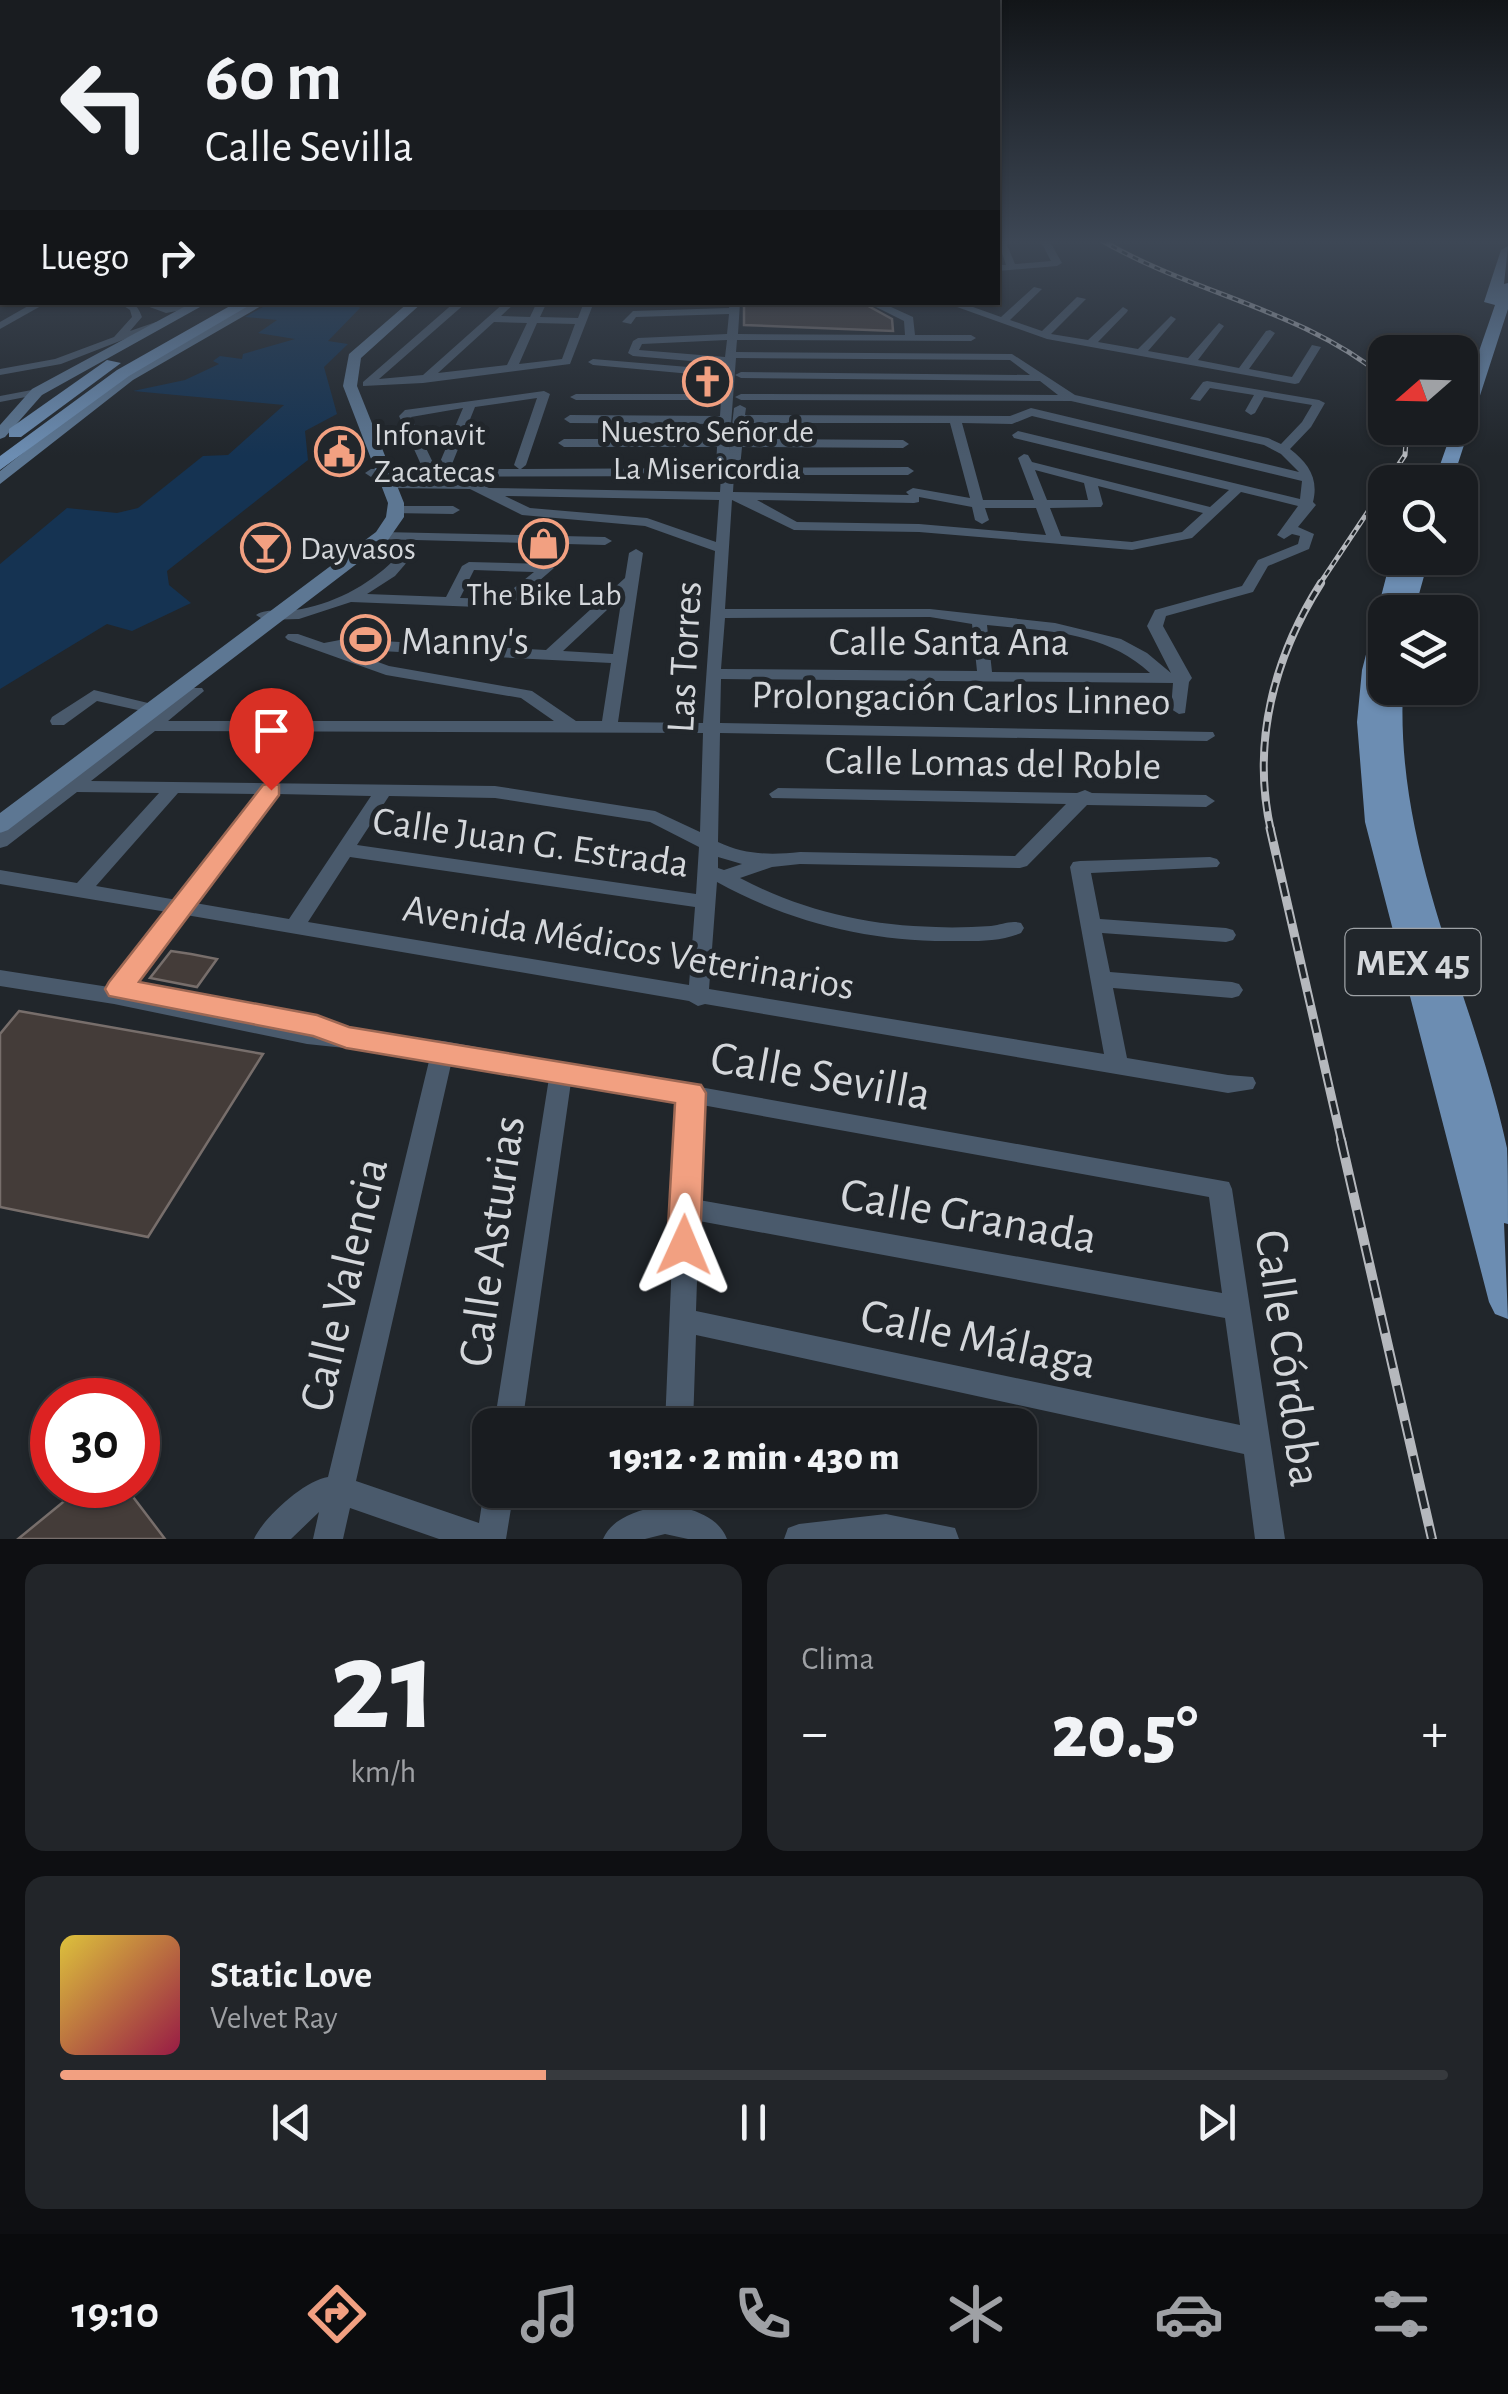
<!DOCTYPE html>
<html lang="es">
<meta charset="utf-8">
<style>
:root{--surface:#191c20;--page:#222529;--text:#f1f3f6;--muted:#9fa1a5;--line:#373a3e;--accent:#f2a081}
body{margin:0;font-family:"Alegreya Sans",sans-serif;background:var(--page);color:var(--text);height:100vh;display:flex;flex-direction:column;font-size:38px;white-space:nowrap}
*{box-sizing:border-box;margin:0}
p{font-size:32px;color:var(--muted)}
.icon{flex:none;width:55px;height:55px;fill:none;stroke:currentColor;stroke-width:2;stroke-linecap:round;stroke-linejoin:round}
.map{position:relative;height:1539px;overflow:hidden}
.panel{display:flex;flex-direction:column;gap:25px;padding:25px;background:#0e0f12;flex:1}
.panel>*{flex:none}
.top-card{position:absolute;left:0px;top:0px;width:1000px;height:305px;box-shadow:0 2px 8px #0004,0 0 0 2px var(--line);background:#191c20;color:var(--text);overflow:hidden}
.needle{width:65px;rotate:250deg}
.buttons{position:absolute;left:1368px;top:335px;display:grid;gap:20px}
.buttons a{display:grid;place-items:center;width:110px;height:110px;border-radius:20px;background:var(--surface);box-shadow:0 2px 8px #0004,0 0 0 2px var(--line);font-size:50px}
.speed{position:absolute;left:30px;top:1378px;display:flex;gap:20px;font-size:50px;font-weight:700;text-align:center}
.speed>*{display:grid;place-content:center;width:130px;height:130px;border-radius:50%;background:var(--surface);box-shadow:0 2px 8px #0004,0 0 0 2px var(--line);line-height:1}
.speed .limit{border:15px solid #d22;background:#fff;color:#111}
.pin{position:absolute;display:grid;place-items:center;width:85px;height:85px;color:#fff;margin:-102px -42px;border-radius:50% 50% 50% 0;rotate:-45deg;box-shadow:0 0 10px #0007}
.pin .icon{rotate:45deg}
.me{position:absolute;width:110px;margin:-55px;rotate:1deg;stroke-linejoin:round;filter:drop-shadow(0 0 8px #0008)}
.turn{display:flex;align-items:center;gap:35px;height:210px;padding:0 40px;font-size:45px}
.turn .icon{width:130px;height:130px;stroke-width:2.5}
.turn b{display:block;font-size:70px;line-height:85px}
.then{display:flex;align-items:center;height:95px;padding:0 40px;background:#0003;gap:20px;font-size:38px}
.big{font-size:75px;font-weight:800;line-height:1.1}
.panel .tile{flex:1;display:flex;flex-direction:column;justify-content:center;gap:15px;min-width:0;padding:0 35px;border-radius:20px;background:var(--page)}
.panel .dial{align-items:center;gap:0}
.dial b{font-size:130px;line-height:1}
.song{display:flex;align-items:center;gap:30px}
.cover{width:120px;height:120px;border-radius:15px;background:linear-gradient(135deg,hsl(50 70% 55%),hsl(340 70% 35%))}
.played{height:10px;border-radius:5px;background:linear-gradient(90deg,var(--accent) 35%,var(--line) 35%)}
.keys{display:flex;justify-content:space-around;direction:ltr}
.heat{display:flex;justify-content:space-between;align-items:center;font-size:55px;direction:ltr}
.panel .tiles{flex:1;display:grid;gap:25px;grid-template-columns:1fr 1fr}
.tile:last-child{grid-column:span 2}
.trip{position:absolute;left:472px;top:1408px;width:565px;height:100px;border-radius:20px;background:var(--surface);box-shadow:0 2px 8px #0004,0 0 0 2px var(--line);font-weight:800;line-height:100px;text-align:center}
.tabs{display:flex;height:160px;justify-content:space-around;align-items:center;background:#0a0b0d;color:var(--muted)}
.tabs .icon{width:70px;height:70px}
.tabs .current{color:var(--accent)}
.tabs b{font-size:45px;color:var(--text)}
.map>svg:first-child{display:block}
.green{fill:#153352}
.building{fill:#443c39;stroke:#776e6b;stroke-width:2.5}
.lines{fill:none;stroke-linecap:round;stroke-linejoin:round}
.street{fill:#4a5a6c;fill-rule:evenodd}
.secondary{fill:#5d7793;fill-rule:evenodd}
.primary{fill:#6c8db2;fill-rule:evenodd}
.rail-far3-casing{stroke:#b5b8bd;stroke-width:5}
.rail-far2-casing{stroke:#b5b8bd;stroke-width:8}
.rail-far1-casing{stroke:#b5b8bd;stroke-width:9}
.rail-casing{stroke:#b5b8bd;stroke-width:10}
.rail-far3{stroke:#21262b;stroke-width:2.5;stroke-dasharray:6;stroke-linecap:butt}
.rail-far2{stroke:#21262b;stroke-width:4;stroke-dasharray:10;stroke-linecap:butt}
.rail-far1{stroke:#21262b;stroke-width:5;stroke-dasharray:14;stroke-linecap:butt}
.rail{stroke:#21262b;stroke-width:6;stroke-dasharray:18;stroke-linecap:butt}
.route{fill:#f2a081;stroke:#9d6854;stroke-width:2.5}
.labels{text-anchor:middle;stroke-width:10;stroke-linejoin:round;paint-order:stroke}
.far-poi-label{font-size:32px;fill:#d4d7db;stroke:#21262b}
.shield{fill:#21262b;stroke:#9ea2a6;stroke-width:2.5}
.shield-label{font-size:38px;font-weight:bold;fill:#d4d7db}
.poi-label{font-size:40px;fill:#d4d7db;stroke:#21262b;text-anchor:start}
.street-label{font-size:40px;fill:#d4d7db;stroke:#21262b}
.near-street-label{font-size:48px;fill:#d4d7db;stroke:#21262b}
</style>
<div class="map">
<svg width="1508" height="1539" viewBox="0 0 1508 1539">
<rect width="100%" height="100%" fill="#21262b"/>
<polygon class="green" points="270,303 356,303 360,308 328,341 348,344 324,367 337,414 305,431 308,460 167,571 169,585 191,603 132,631 107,624 0,689 0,564 67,508 117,513 138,508 203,456 228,455 284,405 133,391 185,380 219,364 213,361 220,356 242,359 243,354 295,339 258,333 277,320 245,317"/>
<g class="building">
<polygon points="744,302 861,302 892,319 893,331 744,325"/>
<polygon points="171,951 191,954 217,959 197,987 150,978"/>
<polygon points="19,1011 263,1054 148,1237 0,1207 0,1034"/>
<polygon points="84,1485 124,1485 165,1539 18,1539"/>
</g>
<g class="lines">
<g class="street">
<polygon points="998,240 1005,240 1015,264 1051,261 1040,240 1049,240 1062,263 1057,266 998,271 998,265 1006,265"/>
<polygon points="1034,287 1042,289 1010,320 1042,331 1077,297 1086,299 1051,334 1088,340 1123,307 1128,310 1127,312 1098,342 1138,349 1171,316 1176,319 1148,351 1188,358 1219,323 1224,326 1198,360 1239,368 1266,331 1270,330 1275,333 1249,369 1292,377 1312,345 1321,347 1299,383 1295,384 1047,339 943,302 959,302 1001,317"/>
<polygon points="0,299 7,302 6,304 0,305"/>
<polygon points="35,302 48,302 0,329 0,322"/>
<path d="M118 302C132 302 137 303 142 317L130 331 156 322 161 325 61 364 0 375V369L55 359 114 337 132 317 130 310Z"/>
<path d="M136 302C146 302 154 304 163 306 175 308 187 303 198 307L166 313Z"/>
<path d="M455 302H467L379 379 423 375 505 302H516L501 316 530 317 537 302H547L540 317 578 318 584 302H594L570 364 423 383 363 386V382ZM494 322 527 323 507 365 438 373ZM537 323 575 324 562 359 519 364Z"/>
<path d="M730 302H740L738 334 905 335 904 321 866 302H880L913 317 915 335H971L976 338 971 341 737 340 736 352 1012 354 1075 395 1268 438 1281 444 1302 422 1312 405 1264 397 1255 413 1251 415 1245 411 1254 395 1210 388 1200 401 1190 399 1203 382 1207 381 1319 400 1325 403 1311 427 1290 449C1308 463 1319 478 1313 502L1316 505 1298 527 1314 534 1309 549 1268 566 1253 592 1166 616 1163 626 1192 678 1189 682 1185 713 1179 714 1171 709 1173 683 721 679 720 723 1213 732 1215 736 1207 741 720 733 718 842C745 855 771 855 800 852L1015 856 1066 804 772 798 769 794 778 788 1077 793 1085 790 1092 793 1206 795 1215 801 1206 807 1087 805 1027 866 1020 868 800 864 772 867 740 878C800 910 868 926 936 927 954 928 973 927 991 926 1002 925 1010 920 1021 923L1024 928 1021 933C999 942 976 941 953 941 870 942 789 922 717 882L709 989 1104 1054 1070 867 1073 862 1080 861 1210 857 1217 859 1220 863 1217 867 1091 873 1100 919 1226 928 1233 930 1236 935 1233 940 1226 942 1102 933 1110 972 1232 982 1239 984 1243 990 1239 996 1232 998 1113 988 1127 1058 1228 1075 1253 1077 1256 1083 1253 1089 1228 1093 705 1004 698 1006 689 1001 186 915 129 991 307 1028 443 1041 1229 1182 1232 1189 1285 1539H1255L1244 1454 696 1335 693 1425H665L674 1213 672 1208 675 1201 679 1101 571 1082 522 1425H494L549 1078 452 1060 356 1481 479 1523 484 1490 490 1479V1490H514L506 1539H439L350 1508 343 1539H313L319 1512 291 1539H254C263 1518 305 1480 328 1477L430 1057 307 1044 114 1004 0 986V970L109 987 167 912 0 884V870L77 883 159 793 77 792 7 846 0 848V833L190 688H202L204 691 168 721H554L521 698 386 675 288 640 285 637 288 634H298L324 643 345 639 546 650 625 578 629 553 636 549 643 553 618 722 703 723 715 551 645 526 522 515 470 489 390 488 384 484 390 480 472 481 489 488 720 492 721 476 371 477 365 473 371 469H423L399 416 405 410 544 391 550 394 526 465 521 469 716 468 717 447H564L558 443 564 439H718L719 424 570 423 564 419 570 415 720 416 721 400H576L570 397 576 394H722L724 377 593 365 588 362 593 359 724 370 725 364 633 356 628 353 633 341 638 338 727 334 729 314 636 317 631 324 622 322 633 311 729 308ZM727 340 725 357 639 350 642 344ZM736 358 1010 360 1030 375 741 372 735 375 741 378 1040 381 1058 395 741 394 735 397 741 400 1071 401 1264 445 1281 454 1299 472 1031 408 1010 416 745 415 746 408 740 405 734 408 729 451ZM537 398 514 465 519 469H450L475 407ZM463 408 437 469H436L411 417ZM1032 416 1302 481 1300 499 1018 431 1012 435 1014 438 1229 490 1210 507 1032 462 1028 455 1024 454 1018 458 1034 500H983L962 423 1012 424ZM744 423H950L970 498 913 488 906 492 909 495 733 492 734 475H908L914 471 908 467 740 468 742 447 903 448 909 444 903 440 743 439ZM1035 470 1084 483 1088 500H1047ZM1098 486 1203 513 1182 532 1132 542 1061 536 1050 508 1101 507 1103 504ZM1241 492 1298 506 1277 535 1284 539 1292 534 1300 536 1298 544 1258 560 1242 586 1155 610 1147 626 1171 673 1147 653 1121 639 1055 623 930 609H725L732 500 794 530 919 532 1132 550 1192 538ZM505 496 719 500 716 542 647 518 530 508ZM919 497 972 507 975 520 982 524 989 520 985 508H1036L1046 535 919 524 797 522 757 500 914 503 919 502ZM622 596 613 654 563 651ZM930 617 972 624 977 671 721 669 725 618ZM987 625C1045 631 1105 631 1150 673L992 672ZM342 649 611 663 602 721H576L532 691 389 666ZM155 731 703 733 700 832 655 811 495 786 91 781ZM178 793 258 794 177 900 96 886ZM277 794 371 796 289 919 195 903ZM389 796 495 798 650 822 699 847 696 894 357 845ZM350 857 695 907 689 985 308 922ZM718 857 742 864 724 870 718 868ZM702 1105 1209 1197 1222 1293 699 1200ZM699 1221 1225 1318 1240 1425 696 1311Z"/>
<polygon points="37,389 41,390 41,394 0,402 0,396"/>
<polygon points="396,506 453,506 460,510 453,514 391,513 391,507"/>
<polygon points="382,532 605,537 612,541 605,545 377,539 375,536"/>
<path d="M373 542 405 550 408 561 395 576 367 594 446 597 462 566 469 562 547 564 554 568 509 607 504 608 351 602 299 619 264 620 256 615C267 608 282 612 295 610 331 605 368 586 394 560L393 556 368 549V543ZM474 570 534 572 500 599 460 598Z"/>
<polygon points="94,690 148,703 150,706 142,711 97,701 64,725 52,725 50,721 52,717"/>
<path d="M660 1490H690L686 1508C704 1514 720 1521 727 1539H688L665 1534 645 1539H603C612 1518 637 1511 657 1506Z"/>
<polygon points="886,1514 955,1528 959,1539 784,1539 788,1528 799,1524"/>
</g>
<g class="secondary">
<polygon points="193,302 209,302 42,395 5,437 0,439 0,425 32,389"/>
<polygon points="252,302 268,302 133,380 0,484 0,471 123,374"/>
<polygon points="409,302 423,302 361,358 357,386 404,503 404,517 388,540 8,830 0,833 0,813 376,532 386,517 388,503 343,386 349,354"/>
</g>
<g class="primary">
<polygon points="1508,246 1504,284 1508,283 1508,309 1452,482 1434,482 1453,428 1460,428 1460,406 1495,305 1484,302 1501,250"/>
<polygon points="237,302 255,302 129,376 0,470 0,456 117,370"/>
<polygon points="107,360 121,363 21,437 9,437 9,429"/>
<path d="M1391 558H1411L1409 565H1423L1426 569 1414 612H1385L1384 683 1385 688H1403C1395 854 1473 991 1507 1148 1508 1171 1508 1200 1508 1224L1504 1223 1508 1319 1495 1314 1489 1302 1365 822 1357 722 1362 670Z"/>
</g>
<defs>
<g id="rail-far3">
<path d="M1101 240C1193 294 1301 309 1385 378"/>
<polyline points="1387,482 1405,455 1407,428"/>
<polyline points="1319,585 1385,486"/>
</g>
<path id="rail-far2" d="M1271 831C1251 743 1274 657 1321 583"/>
<polyline id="rail-far1" points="1270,828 1342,1143"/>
<polyline id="rail" points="1341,1140 1432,1539"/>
</defs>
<use href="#rail-far3" class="rail-far3-casing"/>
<use href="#rail-far2" class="rail-far2-casing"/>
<use href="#rail-far1" class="rail-far1-casing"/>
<use href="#rail" class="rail-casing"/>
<use href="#rail-far3" class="rail-far3"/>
<use href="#rail-far2" class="rail-far2"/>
<use href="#rail-far1" class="rail-far1"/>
<use href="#rail" class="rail"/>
</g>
<linearGradient id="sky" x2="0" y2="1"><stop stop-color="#121518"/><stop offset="0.53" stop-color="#3d4755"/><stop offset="1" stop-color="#3d4755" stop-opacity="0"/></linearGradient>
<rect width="1508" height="456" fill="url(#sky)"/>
<polygon class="route" points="271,783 279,785 279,795 139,982 317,1015 349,1027 701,1085 706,1093 700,1245 695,1255 684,1259 672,1255 667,1245 675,1103 346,1048 313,1036 109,996 105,989 109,982 263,785"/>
<defs>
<symbol id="church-ring" viewBox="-11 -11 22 22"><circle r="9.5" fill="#21262b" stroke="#f2a081" stroke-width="1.5"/><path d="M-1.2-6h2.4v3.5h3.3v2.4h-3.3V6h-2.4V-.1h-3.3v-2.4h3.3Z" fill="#f2a081"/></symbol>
<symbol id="civic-ring" viewBox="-11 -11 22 22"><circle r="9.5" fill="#21262b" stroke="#f2a081" stroke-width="1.5"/><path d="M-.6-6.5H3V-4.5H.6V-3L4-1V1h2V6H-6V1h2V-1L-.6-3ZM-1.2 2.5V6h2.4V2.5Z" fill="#f2a081"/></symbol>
<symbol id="shop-ring" viewBox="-11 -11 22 22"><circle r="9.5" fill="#21262b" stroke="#f2a081" stroke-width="1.5"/><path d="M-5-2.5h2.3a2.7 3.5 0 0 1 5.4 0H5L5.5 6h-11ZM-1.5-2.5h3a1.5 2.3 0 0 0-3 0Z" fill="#f2a081"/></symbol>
<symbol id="bar-ring" viewBox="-11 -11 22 22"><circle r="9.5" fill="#21262b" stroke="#f2a081" stroke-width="1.5"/><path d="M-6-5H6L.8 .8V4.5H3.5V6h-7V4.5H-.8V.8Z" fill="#f2a081"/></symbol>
<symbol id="stadium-ring" viewBox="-11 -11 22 22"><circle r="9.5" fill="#21262b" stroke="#f2a081" stroke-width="1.5"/><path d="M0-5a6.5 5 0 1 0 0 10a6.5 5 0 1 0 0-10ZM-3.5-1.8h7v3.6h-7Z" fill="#f2a081"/></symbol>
</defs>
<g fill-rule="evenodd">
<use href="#church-ring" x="680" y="354" width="55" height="55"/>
<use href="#civic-ring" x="312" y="424" width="55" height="55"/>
<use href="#shop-ring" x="516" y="516" width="55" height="55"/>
<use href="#bar-ring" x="238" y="520" width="55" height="55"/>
<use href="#stadium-ring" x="338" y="612" width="55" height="55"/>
</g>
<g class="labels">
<g class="far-poi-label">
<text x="707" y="442">Nuestro Señor de<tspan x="707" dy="37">La Misericordia</tspan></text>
<text x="374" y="445" text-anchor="start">Infonavit<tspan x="374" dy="37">Zacatecas</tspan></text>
<text x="300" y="559" text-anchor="start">Dayvasos</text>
<text x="544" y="605">The Bike Lab</text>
</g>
<rect class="shield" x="1345.5" y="929" width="135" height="66" rx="8"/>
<g class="shield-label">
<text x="1413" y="975">MEX 45</text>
</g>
<g class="poi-label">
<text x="401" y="654">Manny's</text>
</g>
<g class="street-label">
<text x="949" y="655">Calle Santa Ana</text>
<text transform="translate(683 657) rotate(-87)" y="14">Las Torres</text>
<text transform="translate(961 697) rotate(1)" y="14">Prolongación Carlos Linneo</text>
<text transform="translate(993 762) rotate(1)" y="14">Calle Lomas del Roble</text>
<text transform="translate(531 841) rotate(8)" y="14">Calle Juan G. Estrada</text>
<text transform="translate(629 946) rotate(10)" y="14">Avenida Médicos Veterinarios</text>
</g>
<g class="near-street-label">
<text transform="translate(821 1074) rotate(10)" y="17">Calle Sevilla</text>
<text transform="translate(969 1214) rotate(10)" y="17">Calle Granada</text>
<text transform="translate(490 1241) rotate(-82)" y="17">Calle Asturias</text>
<text transform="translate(342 1284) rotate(-77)" y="17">Calle Valencia</text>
<text transform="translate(979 1337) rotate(12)" y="17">Calle Málaga</text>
<text transform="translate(1290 1358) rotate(82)" y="17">Calle Córdoba</text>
</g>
</g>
</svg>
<div class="buttons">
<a><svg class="needle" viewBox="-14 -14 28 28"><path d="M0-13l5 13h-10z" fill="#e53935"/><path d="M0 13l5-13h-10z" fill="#9fa1a5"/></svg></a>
<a><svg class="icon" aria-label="search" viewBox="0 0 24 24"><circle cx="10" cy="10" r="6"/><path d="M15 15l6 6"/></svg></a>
<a><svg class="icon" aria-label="layers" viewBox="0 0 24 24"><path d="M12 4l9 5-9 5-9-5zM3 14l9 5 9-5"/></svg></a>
</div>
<div class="speed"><div class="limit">30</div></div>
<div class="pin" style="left:271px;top:790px;background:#d93025"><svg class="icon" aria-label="arrive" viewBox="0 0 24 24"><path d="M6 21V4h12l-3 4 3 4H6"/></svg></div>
<svg class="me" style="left:684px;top:1245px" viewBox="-20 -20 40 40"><path d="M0-17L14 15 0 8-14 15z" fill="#f2a081" stroke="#fff" stroke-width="4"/></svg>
<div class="trip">19:12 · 2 min · 430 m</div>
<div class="top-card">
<div class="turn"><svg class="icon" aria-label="left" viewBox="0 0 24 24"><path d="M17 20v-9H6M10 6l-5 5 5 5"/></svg><div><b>60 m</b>Calle Sevilla</div></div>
<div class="then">Luego<svg class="icon" aria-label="right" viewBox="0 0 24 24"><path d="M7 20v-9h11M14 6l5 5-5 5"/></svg></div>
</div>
</div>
<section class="panel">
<div class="tiles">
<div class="tile dial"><b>21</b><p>km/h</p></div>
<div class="tile"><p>Clima</p>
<div class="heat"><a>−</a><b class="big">20.5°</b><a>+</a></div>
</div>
<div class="tile">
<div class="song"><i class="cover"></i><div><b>Static Love</b><p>Velvet Ray</p></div></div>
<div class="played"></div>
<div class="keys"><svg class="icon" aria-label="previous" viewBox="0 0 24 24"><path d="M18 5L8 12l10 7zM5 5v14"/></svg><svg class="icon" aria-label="pause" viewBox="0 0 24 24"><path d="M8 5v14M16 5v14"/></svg><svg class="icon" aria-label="next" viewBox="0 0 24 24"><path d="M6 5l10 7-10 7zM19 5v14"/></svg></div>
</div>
</div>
</section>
<nav class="tabs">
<b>19:10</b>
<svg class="icon current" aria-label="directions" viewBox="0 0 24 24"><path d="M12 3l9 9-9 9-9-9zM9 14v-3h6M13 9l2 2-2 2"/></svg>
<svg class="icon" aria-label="music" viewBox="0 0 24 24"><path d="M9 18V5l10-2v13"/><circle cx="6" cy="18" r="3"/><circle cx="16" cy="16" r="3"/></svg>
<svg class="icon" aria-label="phone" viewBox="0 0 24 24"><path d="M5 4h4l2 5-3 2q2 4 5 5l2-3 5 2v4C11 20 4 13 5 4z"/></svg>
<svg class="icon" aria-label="climate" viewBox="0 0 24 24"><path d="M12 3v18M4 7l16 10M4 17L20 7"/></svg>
<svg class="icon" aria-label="car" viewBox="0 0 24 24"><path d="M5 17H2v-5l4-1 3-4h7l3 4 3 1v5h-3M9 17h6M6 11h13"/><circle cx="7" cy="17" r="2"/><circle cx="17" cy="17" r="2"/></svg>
<svg class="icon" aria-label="filters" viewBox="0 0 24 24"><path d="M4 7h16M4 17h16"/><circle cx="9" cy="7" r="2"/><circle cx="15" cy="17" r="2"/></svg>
</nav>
